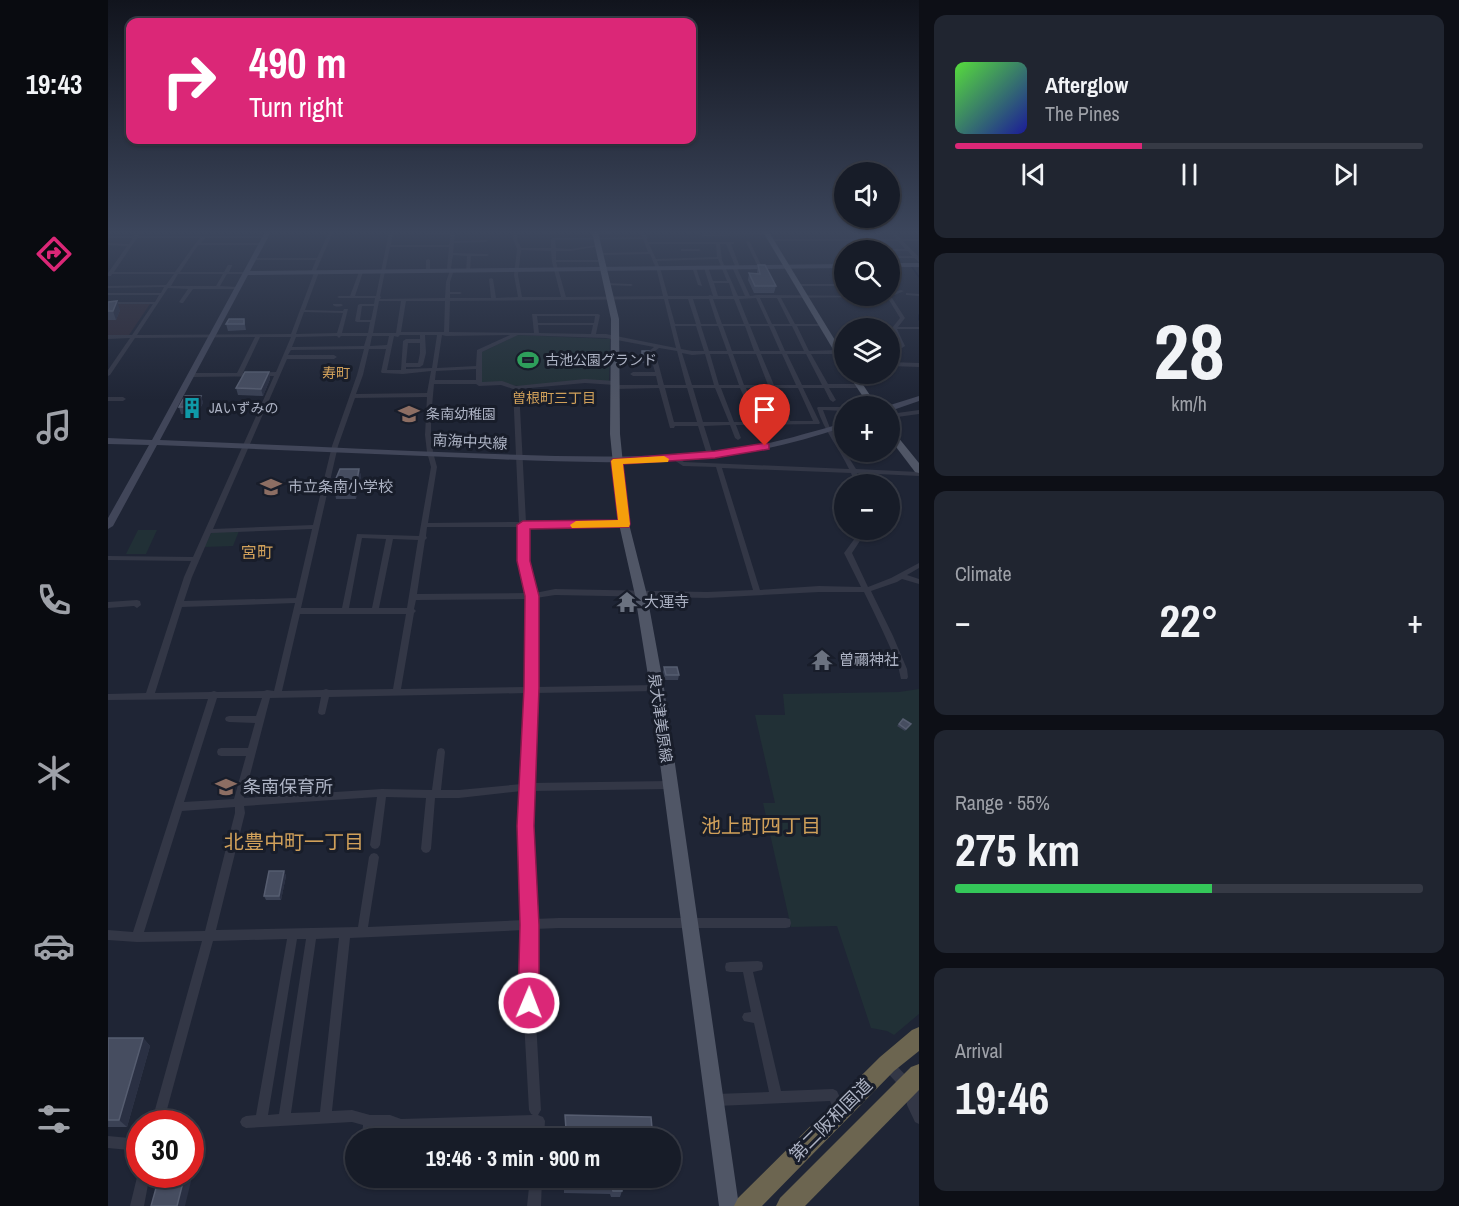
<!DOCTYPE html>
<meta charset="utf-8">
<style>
:root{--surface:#171c28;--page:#202530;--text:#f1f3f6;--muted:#9ea1a8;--line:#363a45;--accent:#db2777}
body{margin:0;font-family:"Archivo Narrow","Noto Sans JP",sans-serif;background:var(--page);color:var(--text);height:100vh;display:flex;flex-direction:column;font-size:22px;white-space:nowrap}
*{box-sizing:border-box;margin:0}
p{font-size:20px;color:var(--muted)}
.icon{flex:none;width:33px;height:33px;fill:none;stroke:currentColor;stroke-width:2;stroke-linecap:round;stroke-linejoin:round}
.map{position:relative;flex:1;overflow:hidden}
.drawer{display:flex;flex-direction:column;gap:15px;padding:15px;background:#0d0f16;width:540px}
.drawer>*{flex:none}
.top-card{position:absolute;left:18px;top:18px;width:570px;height:126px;border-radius:12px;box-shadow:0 2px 4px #0004,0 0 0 2px var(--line);background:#db2777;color:#fff;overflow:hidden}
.tools{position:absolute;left:726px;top:162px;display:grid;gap:12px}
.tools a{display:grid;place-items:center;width:66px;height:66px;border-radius:50%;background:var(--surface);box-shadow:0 2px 4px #0004,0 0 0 2px var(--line);font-size:30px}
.speed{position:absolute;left:18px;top:1110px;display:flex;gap:12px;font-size:30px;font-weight:700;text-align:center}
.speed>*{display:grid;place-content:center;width:78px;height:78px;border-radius:50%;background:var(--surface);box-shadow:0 2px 4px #0004,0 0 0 2px var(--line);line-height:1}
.speed .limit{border:9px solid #d22;background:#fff;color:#111}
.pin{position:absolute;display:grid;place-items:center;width:51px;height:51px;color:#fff;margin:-62px -26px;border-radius:50% 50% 50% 0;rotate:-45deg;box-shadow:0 0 6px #0007}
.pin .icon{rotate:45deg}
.me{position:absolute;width:66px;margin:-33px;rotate:1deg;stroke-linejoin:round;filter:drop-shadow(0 0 4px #0008)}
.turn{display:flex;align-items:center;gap:21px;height:126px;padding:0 24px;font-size:27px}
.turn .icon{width:78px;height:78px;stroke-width:2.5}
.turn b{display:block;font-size:42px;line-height:51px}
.big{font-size:45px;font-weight:800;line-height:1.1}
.drawer .card{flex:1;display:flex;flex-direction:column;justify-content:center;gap:9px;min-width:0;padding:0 21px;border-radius:12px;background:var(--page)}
.drawer .dial{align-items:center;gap:0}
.dial b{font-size:78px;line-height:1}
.song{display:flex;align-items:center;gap:18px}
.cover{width:72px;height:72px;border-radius:9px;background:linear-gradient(135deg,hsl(110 70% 55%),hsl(240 70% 35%))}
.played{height:6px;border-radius:3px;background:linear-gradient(90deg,var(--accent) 40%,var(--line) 40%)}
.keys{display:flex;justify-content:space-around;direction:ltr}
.heat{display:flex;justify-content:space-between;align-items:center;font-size:33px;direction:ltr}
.charge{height:9px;border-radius:4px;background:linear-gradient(90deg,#34c759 55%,var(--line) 0)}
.trip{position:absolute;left:237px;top:1128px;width:336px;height:60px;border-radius:30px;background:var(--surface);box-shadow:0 2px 4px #0004,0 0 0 2px var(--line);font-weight:800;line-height:60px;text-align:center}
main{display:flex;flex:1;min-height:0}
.tab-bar{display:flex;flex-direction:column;width:108px;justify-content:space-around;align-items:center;background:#090b10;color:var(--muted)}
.tab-bar .icon{width:42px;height:42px}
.tab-bar .selected{color:var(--accent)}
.tab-bar b{font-size:27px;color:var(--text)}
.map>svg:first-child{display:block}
.medical{fill:#2e2a37}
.green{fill:#213036}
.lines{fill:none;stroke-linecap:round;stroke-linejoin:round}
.stream{stroke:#141b32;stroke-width:1.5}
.street{fill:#333746;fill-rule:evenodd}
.secondary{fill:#414659;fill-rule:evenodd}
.primary{fill:#505666;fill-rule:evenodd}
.highway{fill:#6c6550;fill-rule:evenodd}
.wall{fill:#3a4154}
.shaded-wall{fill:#2a3043}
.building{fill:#464d60;stroke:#565d70;stroke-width:1.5}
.route{fill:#db2777;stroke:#8e194d;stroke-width:1.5}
.slow{fill:#f59e0b}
.labels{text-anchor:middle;stroke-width:6;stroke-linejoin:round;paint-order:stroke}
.far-poi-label{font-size:14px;fill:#acb2c3;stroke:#181d2a;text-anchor:start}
.far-neighbourhood-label{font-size:14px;fill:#d0a05a;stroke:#181d2a}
.street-label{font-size:15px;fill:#acb2c3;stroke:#181d2a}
.poi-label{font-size:15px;fill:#acb2c3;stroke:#181d2a;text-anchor:start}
.neighbourhood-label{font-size:16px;fill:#d0a05a;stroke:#181d2a}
.near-poi-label{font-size:18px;fill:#acb2c3;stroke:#181d2a;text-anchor:start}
.near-street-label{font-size:18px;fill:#acb2c3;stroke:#181d2a}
.near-neighbourhood-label{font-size:20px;fill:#d0a05a;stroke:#181d2a}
</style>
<main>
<nav class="tab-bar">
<b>19:43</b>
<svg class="icon selected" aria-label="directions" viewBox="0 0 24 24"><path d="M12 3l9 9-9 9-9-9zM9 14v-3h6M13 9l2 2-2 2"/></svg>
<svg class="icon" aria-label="music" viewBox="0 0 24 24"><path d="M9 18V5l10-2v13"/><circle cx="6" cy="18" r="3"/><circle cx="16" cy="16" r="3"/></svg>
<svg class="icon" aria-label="phone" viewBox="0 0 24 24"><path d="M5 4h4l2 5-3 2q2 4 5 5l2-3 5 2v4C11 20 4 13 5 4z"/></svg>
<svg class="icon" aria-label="climate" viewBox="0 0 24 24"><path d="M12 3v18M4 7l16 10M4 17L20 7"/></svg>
<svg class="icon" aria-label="car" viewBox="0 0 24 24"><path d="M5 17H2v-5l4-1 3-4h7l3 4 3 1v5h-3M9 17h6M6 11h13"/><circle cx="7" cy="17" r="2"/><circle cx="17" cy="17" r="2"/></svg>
<svg class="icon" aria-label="filters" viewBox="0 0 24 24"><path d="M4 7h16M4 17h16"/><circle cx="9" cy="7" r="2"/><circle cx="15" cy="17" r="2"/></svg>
</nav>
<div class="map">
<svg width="811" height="1206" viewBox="0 0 811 1206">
<rect width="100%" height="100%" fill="#1f2535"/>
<polygon class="medical" points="0,304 42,304 21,335 0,335"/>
<g class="green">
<polygon points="409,335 502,339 501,381 411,386 374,382 374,352"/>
<polygon points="30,530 49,530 38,554 18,554"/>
<polygon points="131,531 125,546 96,547 104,532"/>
<polygon points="811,689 811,1014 786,1035 779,1031 763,1028 729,926 683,927 655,803 667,803 647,715 677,715 675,694 791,692"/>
</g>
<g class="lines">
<g class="stream">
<polyline points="804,267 811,277"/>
<polyline points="811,315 811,320"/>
</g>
<g class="street">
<path d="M29 232H33L30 236H157L159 237 157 238H97L93 243H153L155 244 153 245H90L72 272H116L120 265H124V266L121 272H139L141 273 139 274H119L112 286 130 287 132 288 130 289H85L75 303H73L71 302 80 289 60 288 29 335 183 334 206 273 203 272 208 260H145L143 259 145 258H209L221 232H225L208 271 211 272 197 310 235 311 236 309H240L234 333H260L262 322H249L247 321 250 305 252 304H266L267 298H231L229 297 231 296H242L251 272 253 271 255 272 247 296H268L281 232H285L283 245H341L343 235H318L316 234 318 233H343V232H347L346 241 379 240 380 241 378 242 346 243 345 253 379 254 381 255 379 256H363L362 271 360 272 358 271 359 256 345 255 343 268 345 273 342 282V292H352L354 293 352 294H342V298H383L381 279 383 278 385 279 388 298 410 297 406 275 409 249 405 239 406 232H410L409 239 413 248H443V239L445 238 534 237 532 232H536L540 238 539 239 540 242H626V244H623L632 267 629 268 642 296 649 295 770 296 771 297 782 298H784L797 318 790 327H811V329H789L797 346 794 348 782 349V346L791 345 784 328 792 318 781 300 770 299 767 297 673 298 687 324H714L716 325 714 326H689L701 351 731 350 734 352 731 354H703L720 384H752L755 386 752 388H721L728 400 725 402 722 400 716 388H695L712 423 711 424 628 425 633 438 630 440 627 438 622 425 596 426 605 455 602 457 599 455 590 426H567L566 428H562L551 388 507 389 504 387 507 385H550L548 376H525L522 374 525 372H547L541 351 546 347 498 338 410 335 374 352V382L394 381 408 386 477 379 507 381 510 383 507 385 477 383 411 389 418 522H516L519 524 516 526 418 527 420 561 427 593 447 589 599 592 645 590 608 467 575 466 563 458 564 457H568L576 462 741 469C731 448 716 431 709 408L710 407H736V411L715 410 722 428 748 469 811 472V476L749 473 753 484H747L743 473 614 468 652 590 711 586 753 587 736 553 753 530H759L744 553 760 587 783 578 811 563V568L799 575 811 579V584L794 579 789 582 763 591 785 636 799 669 800 677 799 679H793C792 675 791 670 790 666 780 641 768 617 756 592H711L599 598 447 595 428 598 427 687 549 685 552 686 553 688 552 690 549 691 427 693 423 783 561 781 564 782 566 785 564 788 561 789 423 791 422 826 426 919 451 918H678L682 919 683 923 682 927 678 928H451L426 929 427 1003 433 1110 430 1115 435 1117 437 1121 436 1138H424V1127L341 1130V1138H329V1130L293 1131 282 1127H267L266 1138H254L255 1125 244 1122 138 1128 134 1126 132 1122 134 1118 138 1116 148 1115 179 939 105 941 55 1124H43L94 941 29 942 0 940V930L25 932 100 699 0 700V694L38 693 76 577 83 561 0 560V556L85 557 166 376 84 377 81 375 84 373H129L147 337 27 338 2 375 0 376V370L22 338 0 339V335H24L45 304H0V302H47L51 295H0V293H53L56 287 0 288V286L58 285 66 274H4L3 276H0V273L19 246 0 245V243L21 244 25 238H0V236H26ZM29 238H92L87 244 67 272H6ZM535 239 540 252 492 253 490 254 492 255 542 254 549 271 555 296 458 297 448 262H494L496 261 494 260H448V251H463L492 246 490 245 463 249 448 248 447 240ZM541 244H608L609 257 548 259ZM612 244H618L627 266 624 267 637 296H630L614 260ZM282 247H341L339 268 341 273 338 282 337 298 272 299 273 297 272 296ZM413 250 443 251 444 262 453 297H414L410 275ZM610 259 619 281H605L600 267 596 268 605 296 602 295 600 296H560L553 271 549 261ZM70 274H115L108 286H63ZM606 283H621L625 296H610ZM648 298 660 324H641L631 299ZM652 298H669L682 324H664ZM556 299 568 348 498 334H488L492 315 490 314H424L426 333 341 332 342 301ZM560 299H580L588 324H567ZM585 299H601L609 324H593ZM605 299H626L636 324H614ZM271 301H293L288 333H265ZM298 301H337L336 332H293ZM254 306H266L263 320H252ZM196 312 235 313 229 333 188 334ZM429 316H487L486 323H430ZM430 325H485L483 334 431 333ZM567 326H588L596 351H584L573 349ZM593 326H610L619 351H601ZM615 326H637L646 351H624ZM642 326H661L672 351H652ZM666 326H684L696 351H677ZM292 335H312V339H298L295 341 293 370H279L286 336 290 337ZM317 335H329L324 368 298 369V367H312L315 365 318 353ZM334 335 338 336 402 335 369 350 368 366 329 368ZM229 336 231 338 233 336H259L256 346 184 347 188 337ZM264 336H281L279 345 262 346ZM152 337H183L168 372 135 373ZM300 343H312V353L310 363H298ZM551 348 569 351 578 385H556L547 351ZM256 349 249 375 224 446 205 525 105 529 179 359H226L229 357 226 355H180L183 350ZM261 349H278L273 372 274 373 295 374 323 371 319 393 248 394 255 375ZM574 353 584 355 597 354 606 385H584ZM602 354H620L631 385H611ZM625 354H648L660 385H636ZM653 354H674L688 385H666ZM679 354H698L714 385H694ZM368 369V380H327L328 371ZM326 384H368L371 386 393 385 405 389 411 522 320 523 329 467 325 452 323 435V418ZM557 388H579L589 422H566ZM585 388H607L621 422H595ZM613 388H632L647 422H626ZM638 388H662L676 421 653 422ZM667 388H690L705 421H682ZM319 397 317 435 319 452 323 467 311 536 249 534 234 608H193L230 446 247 398ZM319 527H411L412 561 420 593 309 594 317 540 319 538 318 536ZM204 529 188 598 76 601 84 577 103 533ZM254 538 278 539 264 608H241ZM285 539 310 540 299 608H271ZM420 599 419 687 293 689 306 613 308 611 306 609 308 600ZM187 603 166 691 159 690 156 691 109 692 106 691 103 692 47 693 74 607ZM192 614H298L285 689 221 690 218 689 215 690 174 691ZM419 693 414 784 351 790H333L337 752 336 749 333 748 330 749 329 752 324 790 274 789 136 798 162 698 213 697 210 712 211 714 214 715 217 714 221 697ZM109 698H154L148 716H121L118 717 117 719 118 721 121 722 147 723 140 748H113L110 749 109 752 110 755 113 756H138L126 799 76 802ZM414 791 412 826 416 920 260 927 271 857 269 854 266 853 263 854 261 857 250 927 108 930 137 813 136 806 269 797 262 845 264 848 267 849 270 848 272 845 278 797 318 798 313 849 315 852 318 853 321 852 323 849 327 798H351ZM127 807V813L97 931 36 932 74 811ZM416 930 415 1003 421 1110 423 1114 425 1115 293 1119 282 1115H262L244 1110 224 1111 242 938ZM231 938 212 1112 183 1113 208 939ZM189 939H198L171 1114 160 1115Z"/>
<path d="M430 232H446C443 234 433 234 430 232Z"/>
<polygon points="572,232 591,232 589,233 574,233"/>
<polygon points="782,232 786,232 793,239 811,239 811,241 795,241 810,256 811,262 806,258 782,258 782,256 804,256 800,251 740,250 742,249 797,249 790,241 667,241 665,240 667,239 788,239"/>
<polygon points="656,233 658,234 657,235 595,236 593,235 595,234"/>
<polygon points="640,241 642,242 654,267 654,268 650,267 638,242"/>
<polygon points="575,249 591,249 593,250 591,251 573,251 573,249"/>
<polygon points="320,259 322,260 322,271 320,272 318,271 318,260"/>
<polygon points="584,267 588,268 594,286 590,285"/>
<polygon points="782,282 786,282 786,283 782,284"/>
<polygon points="497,283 523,284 525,285 523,286 499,285 497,284"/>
<polygon points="688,284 736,284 736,286 690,286 688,285"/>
<polygon points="792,290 796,291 784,296 780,296 782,296 782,294"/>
<polygon points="798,293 811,294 811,296 798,295"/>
<path d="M225 304H233L235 305C233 307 227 307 225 305Z"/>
<polygon points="782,362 811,363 811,367 782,366"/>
<polygon points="0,397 15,397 18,399 15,401 0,401"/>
<polygon points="811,410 811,414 782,418 782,414"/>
<polygon points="29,600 32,601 33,605 29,608 26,606 0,608 0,602"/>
<polygon points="650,961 654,962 655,966 654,970 645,972 673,1091 725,1089 729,1091 737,1109 735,1113 731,1115 727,1113 722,1101 608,1106 604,1104 602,1100 604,1096 608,1094 661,1092 646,1023 636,1021 634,1017 636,1013 643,1012 635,972 622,972 618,971 617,967 618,963 622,962"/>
<polygon points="780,1059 784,1061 807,1085 811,1087 811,1124 807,1122 799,1105 797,1092 776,1069 774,1065 776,1061"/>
<polygon points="0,1136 32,1139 32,1151 0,1148"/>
<polygon points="31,1169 32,1174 42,1174 36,1206 22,1206"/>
<polygon points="422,1178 434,1178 433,1206 419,1206"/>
</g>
<g class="secondary">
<path d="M157 232H163L142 271 736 264V268L140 275 52 440C154 444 255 449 357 453 449 456 542 461 634 448 669 443 702 432 736 423V427C703 438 670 447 635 453 538 468 438 461 340 457 243 453 146 449 49 445L5 526 0 529V518L41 445 0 444V438L44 440Z"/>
<rect x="782" y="263" width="29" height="4"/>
<polygon points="811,396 811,401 785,410 782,410 782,406 779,406"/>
</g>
<g class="primary">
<polygon points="484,232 490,232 511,319 512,434 521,524 539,595 556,688 631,1206 611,1206 542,688 527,595 511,524 502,434 503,319"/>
<polygon points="655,232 661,232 736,355 736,363 732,361"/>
<polygon points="740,374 748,374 769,406 761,406"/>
<polygon points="782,430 785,431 811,463 811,473 807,472 782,439"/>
</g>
<g class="highway">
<polygon points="811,1027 811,1051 786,1071 654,1206 626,1206 630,1198 772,1057 804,1030"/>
<polygon points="811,1064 811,1090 697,1206 668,1206 672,1198 803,1067"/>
</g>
</g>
<g class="wall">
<polygon points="497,232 504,232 504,234 498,234"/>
<polygon points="650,265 668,286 666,293 646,293 640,280 641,273 649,274 649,271"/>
<polygon points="0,302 12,310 8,320 0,320"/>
<polygon points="136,319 138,330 120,331 118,324"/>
<polygon points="534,351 542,358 542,363 534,363"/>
<polygon points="161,372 162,379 155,396 130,395 128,388"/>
<polygon points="93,396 95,403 89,414 73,414 71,407"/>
<polygon points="251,469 253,476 248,499 228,499 227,492"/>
<polygon points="556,667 571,675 570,680 557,680 555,672"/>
<polygon points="791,724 803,724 797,731 789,726"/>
<polygon points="176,871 178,876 173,900 158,900 156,896"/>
<polygon points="0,1038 35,1038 42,1046 19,1127 0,1127"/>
<polygon points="449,1178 550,1178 550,1182 547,1188 514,1187 514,1191 512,1197 503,1197 502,1194 456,1193 456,1182 449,1181"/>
</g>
<g class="shaded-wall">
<polygon points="9,301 12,310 8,320 5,311"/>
<polygon points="161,372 162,379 155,396 153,389"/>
<polygon points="93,396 95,403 89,414 87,407"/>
<polygon points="251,469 253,476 248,499 247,492"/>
<polygon points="176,871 178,876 173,900 171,896"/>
<polygon points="35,1038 42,1046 19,1127 11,1120"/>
<polygon points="85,1142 91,1148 77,1206 69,1206 77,1174 82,1174 82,1152"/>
</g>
<g class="building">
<polygon points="650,265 657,265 668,286 647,286 641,273 652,274"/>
<polygon points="9,301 5,311 0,311 0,302"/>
<polygon points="121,319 136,319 136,324 118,324"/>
<polygon points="534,351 541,351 542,358 534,358"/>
<polygon points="137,372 161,372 153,389 128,388"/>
<polygon points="77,396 93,396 87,407 71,407"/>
<polygon points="232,469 251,469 247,492 227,492 227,481"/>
<polygon points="556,667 569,667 571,675 558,675"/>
<polygon points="795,719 803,724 798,729 791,724"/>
<polygon points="161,871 176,871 171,896 156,896"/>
<polygon points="0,1038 35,1038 11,1120 0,1120"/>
<polygon points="457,1115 543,1117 544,1128 552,1129 553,1138 449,1138 449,1128 458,1129"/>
<polygon points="82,1142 85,1142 82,1152"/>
<polygon points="52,1174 77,1174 69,1206 43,1206"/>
<polygon points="457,1178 550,1178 550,1182 514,1181 514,1191 505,1191 504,1188 457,1187"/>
</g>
<linearGradient id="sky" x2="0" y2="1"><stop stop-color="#11141d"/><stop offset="0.58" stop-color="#3c465c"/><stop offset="1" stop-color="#3c465c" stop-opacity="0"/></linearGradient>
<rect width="811" height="400" fill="url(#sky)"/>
<polygon class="route" points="657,443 661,444 661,449 607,458 515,464 522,524 521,527 422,529 422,561 431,596 431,688 426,826 431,925 431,1003 428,1010 421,1013 413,1010 410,1003 412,925 409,826 416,688 417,596 409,561 409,525 415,521 510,520 503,461 505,459 607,451"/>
<polygon class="slow" points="556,456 561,459 560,462 515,464 522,524 521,527 464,528 462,525 468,521 510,520 503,461 505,459"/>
<defs>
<symbol id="stadium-bare" viewBox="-9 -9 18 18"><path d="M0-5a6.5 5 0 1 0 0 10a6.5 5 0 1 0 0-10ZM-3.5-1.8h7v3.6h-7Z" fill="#2e9e5b" stroke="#181d2a" stroke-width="2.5" paint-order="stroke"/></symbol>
<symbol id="building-bare" viewBox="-9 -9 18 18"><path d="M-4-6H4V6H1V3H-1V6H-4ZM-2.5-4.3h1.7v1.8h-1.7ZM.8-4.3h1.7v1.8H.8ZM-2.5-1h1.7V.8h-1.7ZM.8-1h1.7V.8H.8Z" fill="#0f9aa8" stroke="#181d2a" stroke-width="2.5" paint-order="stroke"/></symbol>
<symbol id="school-bare" viewBox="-9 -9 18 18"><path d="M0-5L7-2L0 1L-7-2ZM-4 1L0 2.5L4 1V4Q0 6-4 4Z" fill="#8d6e63" stroke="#181d2a" stroke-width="2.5" paint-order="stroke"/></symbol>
<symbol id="temple-bare" viewBox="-9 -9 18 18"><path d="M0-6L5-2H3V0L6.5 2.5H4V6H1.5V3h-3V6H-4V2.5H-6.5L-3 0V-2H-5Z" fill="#6b7280" stroke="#181d2a" stroke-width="2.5" paint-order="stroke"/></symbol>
</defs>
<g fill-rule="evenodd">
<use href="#stadium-bare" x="405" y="345" width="30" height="30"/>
<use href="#building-bare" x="69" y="393" width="30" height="30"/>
<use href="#school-bare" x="286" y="399" width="30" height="30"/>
<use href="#school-bare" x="148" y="472" width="30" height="30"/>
<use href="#temple-bare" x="504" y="587" width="30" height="30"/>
<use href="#temple-bare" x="699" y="645" width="30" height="30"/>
<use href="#school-bare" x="103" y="772" width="30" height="30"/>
</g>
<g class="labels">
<g class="far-poi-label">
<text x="437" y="365">古池公園グランド</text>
<text x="101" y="413">JAいずみの</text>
<text x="318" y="419">条南幼稚園</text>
</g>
<g class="far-neighbourhood-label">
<text x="228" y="378">寿町</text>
<text x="446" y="403">曽根町三丁目</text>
</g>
<g class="street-label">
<text transform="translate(362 442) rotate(3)" y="5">南海中央線</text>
<text transform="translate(552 718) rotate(82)" y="5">泉大津美原線</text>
</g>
<g class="poi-label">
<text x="180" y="492">市立条南小学校</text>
<text x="536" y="607">大運寺</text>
<text x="731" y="665">曽禰神社</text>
</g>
<g class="neighbourhood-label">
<text x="149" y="558">宮町</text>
</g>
<g class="near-poi-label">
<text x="135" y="793">条南保育所</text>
</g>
<g class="near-street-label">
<text transform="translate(723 1120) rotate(-45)" y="6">第二阪和国道</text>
</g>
<g class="near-neighbourhood-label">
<text x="653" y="833">池上町四丁目</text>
<text x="186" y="849">北豊中町一丁目</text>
</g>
</g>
</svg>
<div class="tools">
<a><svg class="icon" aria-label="sound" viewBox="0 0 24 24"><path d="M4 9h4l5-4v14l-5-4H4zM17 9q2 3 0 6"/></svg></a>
<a><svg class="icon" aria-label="search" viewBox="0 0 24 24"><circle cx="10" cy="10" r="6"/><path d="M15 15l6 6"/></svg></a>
<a><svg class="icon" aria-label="layers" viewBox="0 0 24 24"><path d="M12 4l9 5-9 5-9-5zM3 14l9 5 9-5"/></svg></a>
<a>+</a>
<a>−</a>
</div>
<div class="speed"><div class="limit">30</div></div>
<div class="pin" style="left:657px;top:446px;background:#d93025"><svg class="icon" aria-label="arrive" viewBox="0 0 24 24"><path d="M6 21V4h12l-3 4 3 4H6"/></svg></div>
<svg class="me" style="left:421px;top:1003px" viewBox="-20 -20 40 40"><circle r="17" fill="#db2777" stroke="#fff" stroke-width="3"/><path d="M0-11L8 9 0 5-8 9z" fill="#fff"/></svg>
<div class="trip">19:46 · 3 min · 900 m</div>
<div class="top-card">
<div class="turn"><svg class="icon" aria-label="right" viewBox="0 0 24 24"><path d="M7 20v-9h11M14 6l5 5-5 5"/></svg><div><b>490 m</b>Turn right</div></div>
</div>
</div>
<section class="drawer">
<div class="card">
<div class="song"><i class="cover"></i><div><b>Afterglow</b><p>The Pines</p></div></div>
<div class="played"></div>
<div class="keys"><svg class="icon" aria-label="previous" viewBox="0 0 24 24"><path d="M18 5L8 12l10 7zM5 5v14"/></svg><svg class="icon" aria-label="pause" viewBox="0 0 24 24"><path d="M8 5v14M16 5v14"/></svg><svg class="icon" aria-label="next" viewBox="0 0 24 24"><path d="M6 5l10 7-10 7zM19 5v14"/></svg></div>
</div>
<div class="card dial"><b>28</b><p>km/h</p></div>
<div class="card"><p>Climate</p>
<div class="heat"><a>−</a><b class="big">22°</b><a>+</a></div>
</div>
<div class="card"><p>Range · 55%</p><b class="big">275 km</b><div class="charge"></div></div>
<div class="card"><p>Arrival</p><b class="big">19:46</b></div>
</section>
</main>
